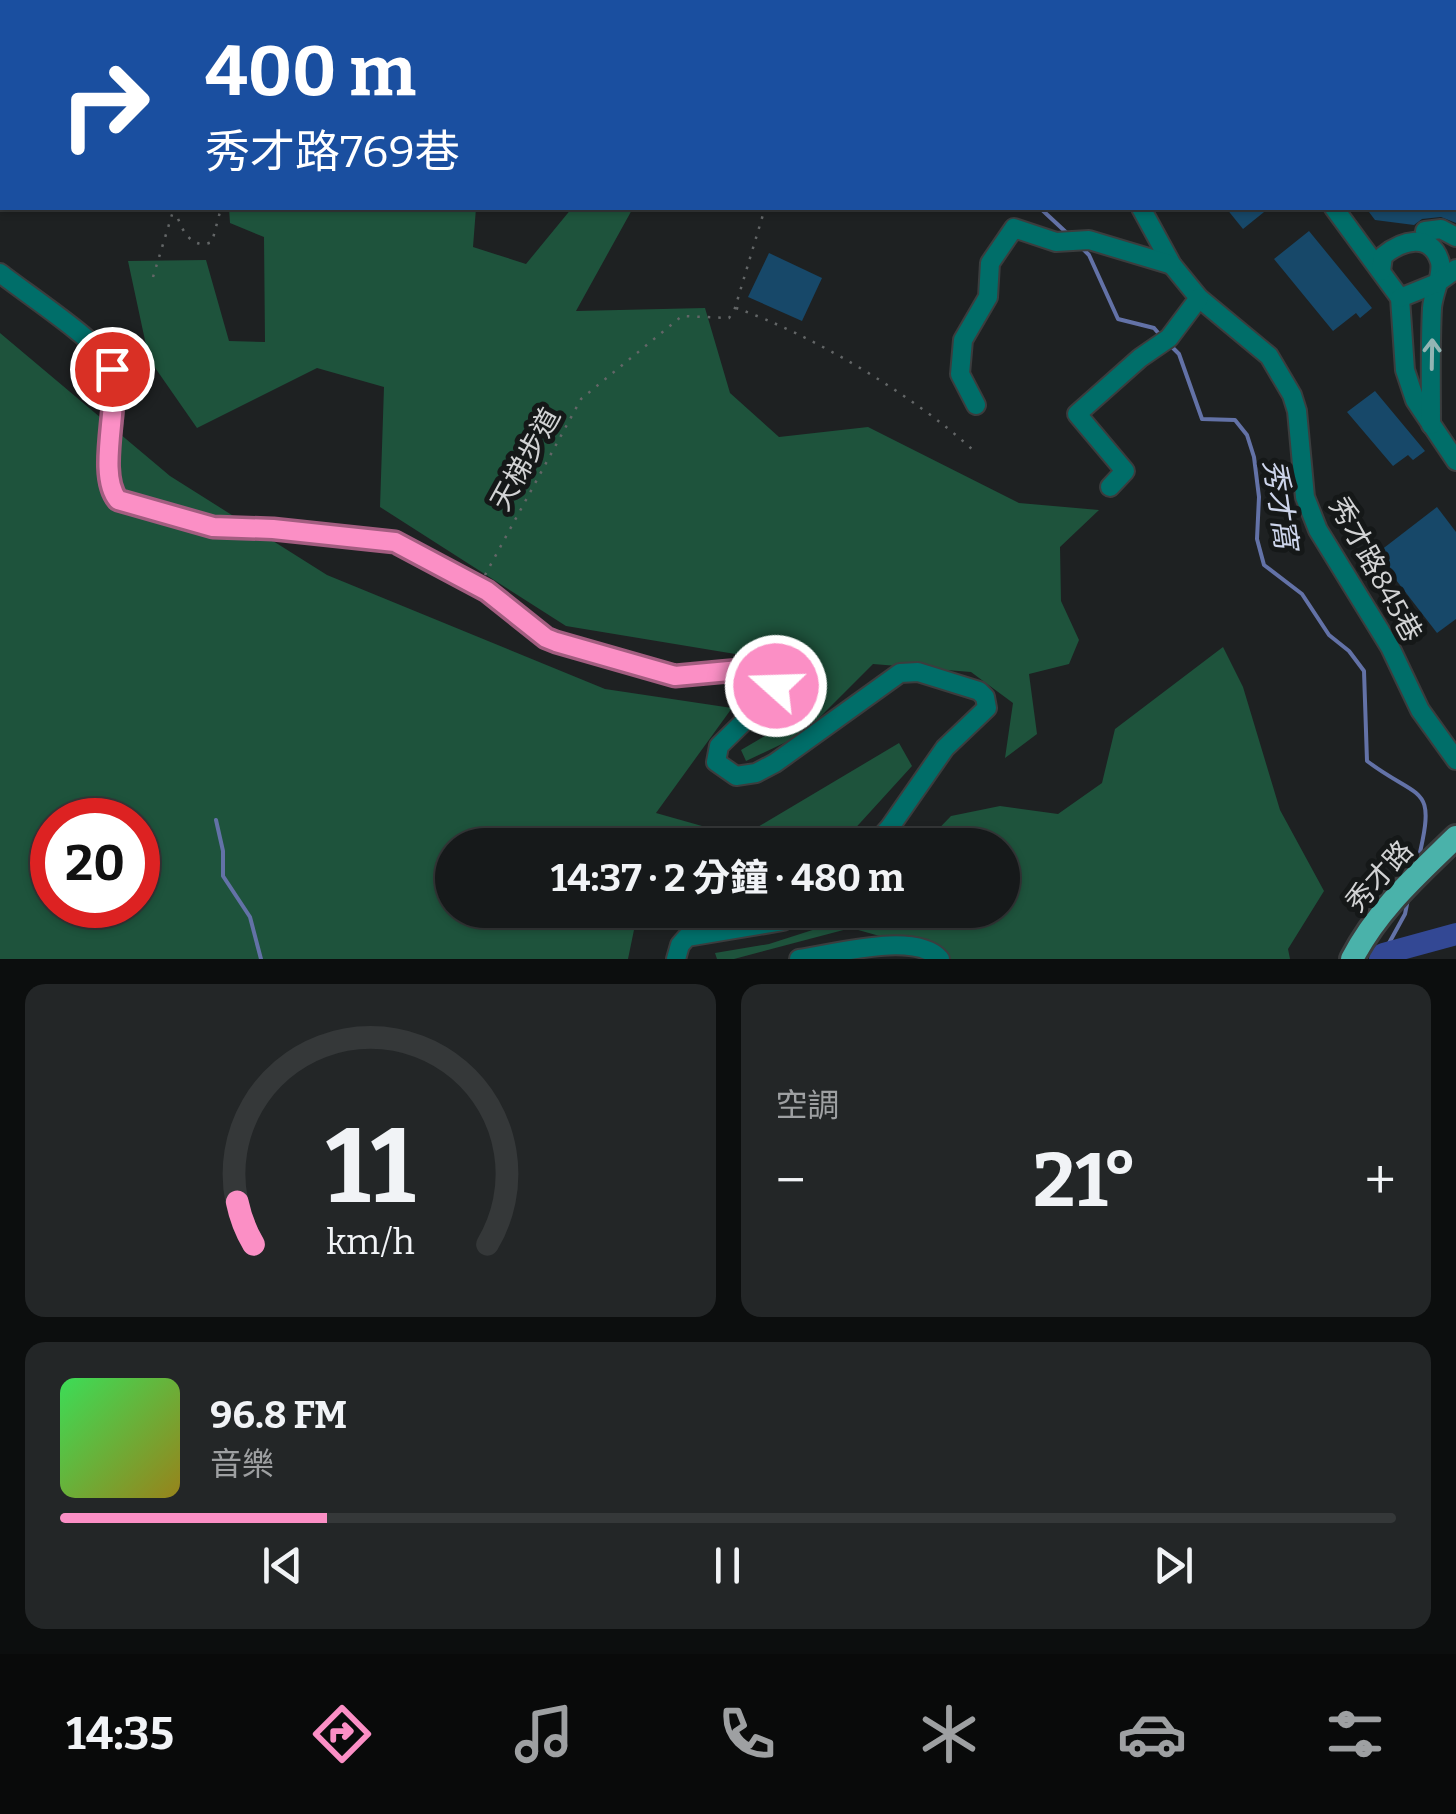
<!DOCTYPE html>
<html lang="zh-TW">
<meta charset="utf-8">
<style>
:root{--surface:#16191a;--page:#232627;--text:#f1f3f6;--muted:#9ea0a2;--line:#353839;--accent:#fb8fc5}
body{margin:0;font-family:Bitter,"Noto Sans TC",serif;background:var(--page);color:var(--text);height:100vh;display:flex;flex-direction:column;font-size:38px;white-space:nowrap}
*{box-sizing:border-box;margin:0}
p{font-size:32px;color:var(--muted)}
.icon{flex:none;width:55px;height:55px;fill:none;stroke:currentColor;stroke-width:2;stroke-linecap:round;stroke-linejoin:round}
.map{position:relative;height:959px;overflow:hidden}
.panel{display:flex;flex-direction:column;gap:25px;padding:25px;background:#0c0e0e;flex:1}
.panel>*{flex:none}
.guide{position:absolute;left:0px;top:0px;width:1458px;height:210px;box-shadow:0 2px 8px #0004,0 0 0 2px var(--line);background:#1a4fa0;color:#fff;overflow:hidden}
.speed{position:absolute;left:30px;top:798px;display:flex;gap:20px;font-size:50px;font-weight:700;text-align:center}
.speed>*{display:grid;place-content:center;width:130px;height:130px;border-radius:50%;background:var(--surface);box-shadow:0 2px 8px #0004,0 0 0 2px var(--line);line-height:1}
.speed .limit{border:15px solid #d22;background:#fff;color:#111}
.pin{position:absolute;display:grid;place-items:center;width:85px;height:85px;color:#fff;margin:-42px;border:5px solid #fff;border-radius:50%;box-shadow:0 2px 10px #0007}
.me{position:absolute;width:110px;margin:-55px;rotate:290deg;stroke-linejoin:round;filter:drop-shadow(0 0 8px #0008)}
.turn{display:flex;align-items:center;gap:35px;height:210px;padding:0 40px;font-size:45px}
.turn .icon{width:130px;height:130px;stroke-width:2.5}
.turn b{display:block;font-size:70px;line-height:85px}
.big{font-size:75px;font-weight:700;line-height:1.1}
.panel .widget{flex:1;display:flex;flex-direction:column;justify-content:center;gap:15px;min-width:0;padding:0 35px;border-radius:20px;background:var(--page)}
.panel .dial{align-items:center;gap:0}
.dial svg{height:260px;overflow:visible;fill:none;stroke:var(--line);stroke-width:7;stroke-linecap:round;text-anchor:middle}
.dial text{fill:var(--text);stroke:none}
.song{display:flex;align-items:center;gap:30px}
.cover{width:120px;height:120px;border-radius:15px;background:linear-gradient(135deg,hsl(130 70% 55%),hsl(50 70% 35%))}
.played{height:10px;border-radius:5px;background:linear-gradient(90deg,var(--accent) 20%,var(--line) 20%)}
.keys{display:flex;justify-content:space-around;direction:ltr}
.heat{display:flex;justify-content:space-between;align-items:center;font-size:55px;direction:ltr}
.panel .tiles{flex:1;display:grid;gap:25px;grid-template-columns:1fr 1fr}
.widget:last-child{grid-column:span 2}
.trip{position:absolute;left:435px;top:828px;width:585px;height:100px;border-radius:50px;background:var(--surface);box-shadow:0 2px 8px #0004,0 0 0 2px var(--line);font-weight:700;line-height:100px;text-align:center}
.tabs{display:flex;height:160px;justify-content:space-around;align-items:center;background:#090a0a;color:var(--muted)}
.tabs .icon{width:70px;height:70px}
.tabs .selected{color:var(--accent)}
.tabs b{font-size:45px;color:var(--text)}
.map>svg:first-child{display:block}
.green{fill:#1e533c;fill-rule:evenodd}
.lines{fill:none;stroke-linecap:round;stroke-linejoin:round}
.stream{stroke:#6372a7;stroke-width:4}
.river{stroke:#334894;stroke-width:22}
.building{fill:#174869}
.minor-casing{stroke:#3b3d3e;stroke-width:22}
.major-casing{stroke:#3b3d3e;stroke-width:28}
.path{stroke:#636667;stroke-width:2.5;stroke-dasharray:2.5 8;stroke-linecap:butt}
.minor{stroke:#006e69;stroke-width:18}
.major{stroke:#4ab2aa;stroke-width:22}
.oneway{stroke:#93b5b4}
.route-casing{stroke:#a35d80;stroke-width:25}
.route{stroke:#fb8fc5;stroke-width:18}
.labels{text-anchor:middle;stroke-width:10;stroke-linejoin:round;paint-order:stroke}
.street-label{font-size:28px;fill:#d2d3d4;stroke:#151818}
.water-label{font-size:30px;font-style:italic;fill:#cdd5eb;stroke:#151818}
</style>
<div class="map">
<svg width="1456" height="959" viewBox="0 0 1456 959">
<rect width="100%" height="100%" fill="#1e2122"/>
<g class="green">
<polygon points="229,208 476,208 473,247 526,264 572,208 633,208 576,311 705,308 730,393 779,437 868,427 1019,503 1099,510 1060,547 1061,601 1079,640 1069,664 1029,674 1037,734 1005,758 1013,703 971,672 873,664 803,734 746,761 741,750 808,711 795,664 566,626 380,507 384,387 317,368 197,428 149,359 128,261 206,260 229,341 265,342 264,237 230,223"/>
<path d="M0 333 170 476 327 575 605 689 732 708 656 813 741 837 899 743 912 766 840 845H452V910H680L635 925 628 959H0ZM52 820H138V905H52Z"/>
<polygon points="1223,647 1243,687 1280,810 1324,891 1288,949 1290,959 944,959 937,952 851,928 734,959 717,959 715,953 769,944 853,917 860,910 1002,910 1002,845 923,845 951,816 1000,806 1058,814 1102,783 1115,729"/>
</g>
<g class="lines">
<g class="stream">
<polyline points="538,0 539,2"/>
<polyline points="1040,208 1069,235"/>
<polyline points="1083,249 1089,255 1118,319 1154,328 1160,335"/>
<path d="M1171 346 1179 354 1202 419 1235 420 1247 435 1254 457 1259 497 1257 539 1264 565 1302 594 1329 635 1349 651 1364 671 1367 761C1421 802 1437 782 1418 861"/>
<polyline points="216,820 223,851 223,876 250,917 261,959"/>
<polyline points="1383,954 1405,914 1408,899"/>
</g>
<polyline class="river" points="1380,959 1383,954 1456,934"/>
</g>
<g class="building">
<polygon points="1226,208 1269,208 1243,229"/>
<polygon points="1366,208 1456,208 1456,223 1441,217 1422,219 1414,225 1375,220"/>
<polygon points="1309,231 1372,308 1360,318 1356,313 1333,331 1274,259"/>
<polygon points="769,253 822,278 802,321 748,297"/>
<polygon points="1375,391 1425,451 1413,460 1408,455 1393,466 1347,412"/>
<polygon points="1437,507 1456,532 1456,619 1437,633 1376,554"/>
</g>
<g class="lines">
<defs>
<g id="minor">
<polyline points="690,0 694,2"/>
<polyline points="1180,0 1181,2"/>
<polyline points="1372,0 1374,2"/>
<polyline points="770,2 770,0"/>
<polyline points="1455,110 1456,112"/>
<polyline points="1141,208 1172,265 1199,298 1269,356 1292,395 1297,411 1305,497 1318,530 1390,647 1420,710 1456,760"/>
<polyline points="1334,208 1400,298 1405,370 1415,400 1456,461"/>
<polyline points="1425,231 1441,229 1456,237"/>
<path d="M1381 271 1383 256C1401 241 1431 231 1440 262 1443 276 1433 293 1432 308 1430 347 1431 386 1431 425"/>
<path d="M0 273C24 292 96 340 109 362 130 398 91 469 118 499L213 527 273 529 395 542 487 591 546 638 562 644 675 676 740 670 770 673 775 681 773 693 719 746 716 762 736 776 756 773 775 763 900 673 918 672 979 691 985 697 987 708 945 748 890 827 874 845"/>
<polyline points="1400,298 1437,283 1456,269"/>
<polyline points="976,405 960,374 963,340 988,297 990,263 1014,228 1056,242 1089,240 1172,265"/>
<polyline points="1110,487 1125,471 1077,414 1140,358 1169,338 1199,298"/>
<polyline points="676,959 680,945 687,937 783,921 802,910"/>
<path d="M799 959C835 954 915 931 940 959"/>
</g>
<path id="major" d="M1352 959C1378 909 1416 876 1456 837"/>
</defs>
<use href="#minor" class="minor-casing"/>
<use href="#major" class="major-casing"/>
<g class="path">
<polyline points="229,0 232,2"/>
<polyline points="530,0 531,2"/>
<polyline points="363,2 364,0"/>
<polyline points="0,101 2,99"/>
<path d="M175 209C180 227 190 251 212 242L221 208"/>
<polyline points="153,277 174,208"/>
<path d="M736 308C813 335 913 395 973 450"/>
<polyline points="485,575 581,399 682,316 729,318 735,308 765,208"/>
<polyline points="785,669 797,671 797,678 790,688"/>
</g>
<use href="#minor" class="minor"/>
<use href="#major" class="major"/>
</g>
<defs><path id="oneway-shaft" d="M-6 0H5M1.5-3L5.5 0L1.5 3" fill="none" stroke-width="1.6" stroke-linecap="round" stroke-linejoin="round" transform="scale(2.5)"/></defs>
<use class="oneway" href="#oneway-shaft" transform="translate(1432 354) rotate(-89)"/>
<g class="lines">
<defs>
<path id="route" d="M112 369C120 404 96 474 118 500L213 527 273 529 395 542 487 591 546 638 556 642 675 676 740 670 770 674 776 686"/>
</defs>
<use href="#route" class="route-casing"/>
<use href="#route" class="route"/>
</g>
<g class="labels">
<g class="street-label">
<text transform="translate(525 459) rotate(-61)" y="10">天梯步道</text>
<text transform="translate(1376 569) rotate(61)" y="10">秀才路845巷</text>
<text transform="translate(1379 876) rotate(-48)" y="10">秀才路</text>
</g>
<g class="water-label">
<text transform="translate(1280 504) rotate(82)" y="10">秀才窩</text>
</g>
</g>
</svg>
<div class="speed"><div class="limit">20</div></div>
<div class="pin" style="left:112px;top:369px;background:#d93025"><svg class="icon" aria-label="arrive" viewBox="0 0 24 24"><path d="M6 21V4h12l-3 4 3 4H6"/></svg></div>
<svg class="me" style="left:776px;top:686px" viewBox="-20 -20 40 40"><circle r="17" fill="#fb8fc5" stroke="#fff" stroke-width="3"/><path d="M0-11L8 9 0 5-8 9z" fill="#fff"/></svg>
<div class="trip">14:37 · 2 分鐘 · 480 m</div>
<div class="guide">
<div class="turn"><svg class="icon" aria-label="right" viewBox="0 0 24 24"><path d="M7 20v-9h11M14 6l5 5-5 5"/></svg><div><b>400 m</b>秀才路769巷</div></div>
</div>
</div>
<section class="panel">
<div class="tiles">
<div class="widget dial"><svg viewBox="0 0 100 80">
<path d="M14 69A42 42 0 1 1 86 69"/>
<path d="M14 69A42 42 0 0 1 9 56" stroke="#fb8fc5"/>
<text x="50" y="56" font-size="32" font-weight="700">11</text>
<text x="50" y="72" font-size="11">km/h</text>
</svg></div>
<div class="widget"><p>空調</p>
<div class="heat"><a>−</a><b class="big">21°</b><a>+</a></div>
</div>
<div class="widget">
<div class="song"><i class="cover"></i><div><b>96.8 FM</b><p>音樂</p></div></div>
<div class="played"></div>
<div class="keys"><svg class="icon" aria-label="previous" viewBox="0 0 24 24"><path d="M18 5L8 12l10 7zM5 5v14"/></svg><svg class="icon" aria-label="pause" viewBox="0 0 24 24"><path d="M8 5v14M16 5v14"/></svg><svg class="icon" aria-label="next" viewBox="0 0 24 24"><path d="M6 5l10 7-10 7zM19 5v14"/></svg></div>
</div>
</div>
</section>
<nav class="tabs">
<b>14:35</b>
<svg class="icon selected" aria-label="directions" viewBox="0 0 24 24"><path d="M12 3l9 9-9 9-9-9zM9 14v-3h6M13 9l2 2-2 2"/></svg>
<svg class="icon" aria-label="music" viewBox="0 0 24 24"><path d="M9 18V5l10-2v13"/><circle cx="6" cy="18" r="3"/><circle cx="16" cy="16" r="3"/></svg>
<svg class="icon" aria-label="phone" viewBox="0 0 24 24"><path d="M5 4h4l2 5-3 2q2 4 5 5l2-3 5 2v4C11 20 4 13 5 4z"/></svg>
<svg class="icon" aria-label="climate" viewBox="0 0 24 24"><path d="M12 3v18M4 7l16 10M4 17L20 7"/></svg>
<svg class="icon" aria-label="car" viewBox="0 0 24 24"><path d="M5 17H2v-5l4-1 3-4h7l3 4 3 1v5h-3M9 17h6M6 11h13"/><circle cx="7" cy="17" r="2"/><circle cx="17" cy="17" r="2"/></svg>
<svg class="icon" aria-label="filters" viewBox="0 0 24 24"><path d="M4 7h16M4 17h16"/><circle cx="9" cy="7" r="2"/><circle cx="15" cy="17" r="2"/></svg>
</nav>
